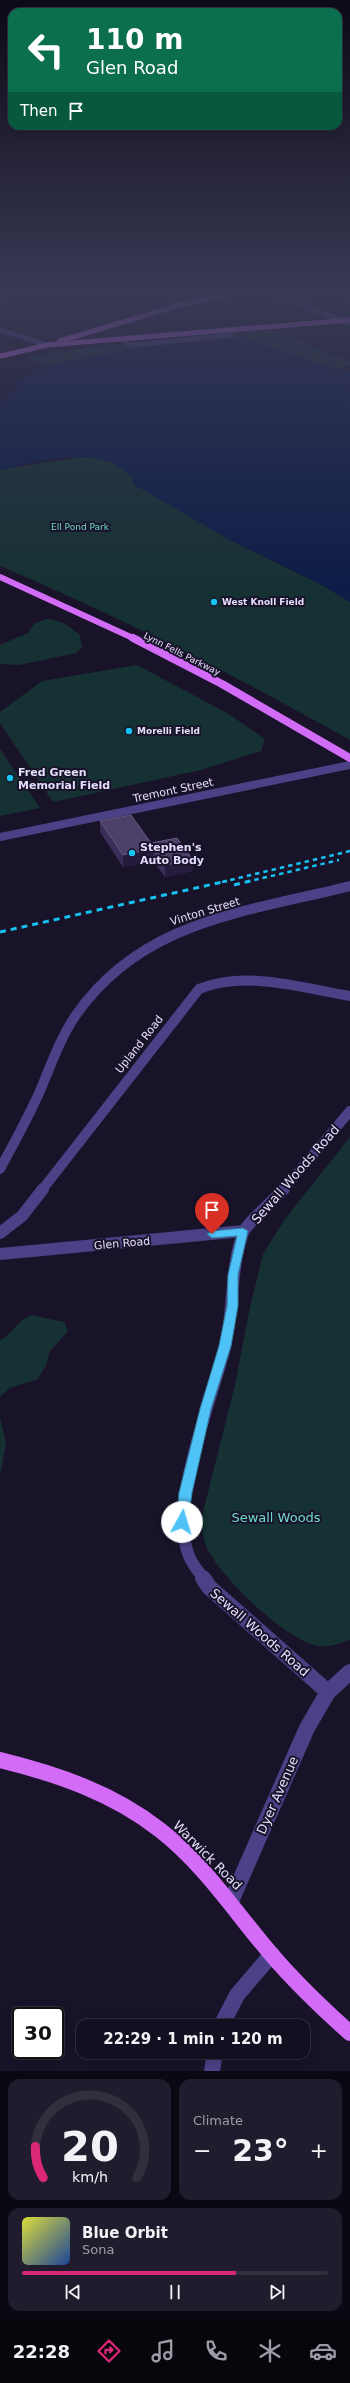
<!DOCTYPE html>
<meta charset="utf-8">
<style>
:root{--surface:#130e20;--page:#201c2d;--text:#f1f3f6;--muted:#9d9ca5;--line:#322e3e;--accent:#db2777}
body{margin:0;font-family:"DejaVu Sans",sans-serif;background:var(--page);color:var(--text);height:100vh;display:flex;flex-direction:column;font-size:15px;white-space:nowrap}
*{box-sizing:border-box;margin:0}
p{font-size:13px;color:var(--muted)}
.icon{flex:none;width:22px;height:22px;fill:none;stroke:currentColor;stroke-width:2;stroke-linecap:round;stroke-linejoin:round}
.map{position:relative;height:2071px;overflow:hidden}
.drawer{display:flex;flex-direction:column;gap:8px;padding:8px;background:#0a0812;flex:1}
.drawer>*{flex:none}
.hud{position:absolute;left:8px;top:8px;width:334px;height:122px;border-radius:12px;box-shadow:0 2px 10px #0003,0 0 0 1px var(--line);background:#0b6e4f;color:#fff;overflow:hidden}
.speed{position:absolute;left:12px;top:2007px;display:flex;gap:8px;font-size:20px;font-weight:700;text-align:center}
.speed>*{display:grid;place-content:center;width:52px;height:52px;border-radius:50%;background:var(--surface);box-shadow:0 2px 10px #0003,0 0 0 1px var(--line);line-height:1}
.speed .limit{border:2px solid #111;border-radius:6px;background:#fff;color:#111}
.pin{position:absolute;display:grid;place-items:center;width:34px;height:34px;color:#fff;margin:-41px -17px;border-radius:50% 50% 50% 0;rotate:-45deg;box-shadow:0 0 4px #0007}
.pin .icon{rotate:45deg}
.me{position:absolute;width:44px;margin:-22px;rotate:6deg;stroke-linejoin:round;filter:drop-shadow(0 0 3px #0008)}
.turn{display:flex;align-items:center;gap:14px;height:84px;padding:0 12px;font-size:18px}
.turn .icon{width:52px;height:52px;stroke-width:2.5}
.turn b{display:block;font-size:28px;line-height:34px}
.then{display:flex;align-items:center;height:38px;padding:0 12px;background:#0003;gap:8px;font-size:15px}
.big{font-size:30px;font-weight:700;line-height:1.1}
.drawer .widget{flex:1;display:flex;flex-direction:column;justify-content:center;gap:6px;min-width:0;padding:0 14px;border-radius:12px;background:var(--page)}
.drawer .dial{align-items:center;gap:0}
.dial svg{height:104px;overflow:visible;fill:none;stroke:var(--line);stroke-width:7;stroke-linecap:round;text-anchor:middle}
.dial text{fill:var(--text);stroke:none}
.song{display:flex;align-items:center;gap:12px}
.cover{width:48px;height:48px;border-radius:6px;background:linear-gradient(135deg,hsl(60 70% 55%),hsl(220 70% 35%))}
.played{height:4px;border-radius:2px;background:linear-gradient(90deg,var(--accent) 70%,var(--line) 70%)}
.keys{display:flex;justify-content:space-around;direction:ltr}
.heat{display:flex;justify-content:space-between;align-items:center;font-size:22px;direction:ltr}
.drawer .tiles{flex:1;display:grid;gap:8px;grid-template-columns:1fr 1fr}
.widget:last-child{grid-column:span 2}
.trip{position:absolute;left:76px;top:2019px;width:234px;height:40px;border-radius:12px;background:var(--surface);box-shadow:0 2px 10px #0003,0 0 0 1px var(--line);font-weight:700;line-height:40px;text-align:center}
.tab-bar{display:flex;height:64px;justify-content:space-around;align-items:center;background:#08060d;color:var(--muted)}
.tab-bar .icon{width:28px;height:28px}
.tab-bar .active{color:var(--accent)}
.tab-bar b{font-size:18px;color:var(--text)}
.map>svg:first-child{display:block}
.green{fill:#163133}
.water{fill:#0e1d47}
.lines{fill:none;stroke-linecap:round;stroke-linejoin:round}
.minor-far4{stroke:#4b4186;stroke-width:5}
.minor-far3{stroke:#4b4186;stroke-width:8}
.minor-far2{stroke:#4b4186;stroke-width:10}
.minor-far1{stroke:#4b4186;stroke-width:12}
.minor{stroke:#4b4186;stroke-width:16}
.major-far3{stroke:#d26bf6;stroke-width:5}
.major-far2{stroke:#d26bf6;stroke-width:6}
.major-far1{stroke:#d26bf6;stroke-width:8}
.major{stroke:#d26bf6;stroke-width:16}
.rail-far1{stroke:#15c2f1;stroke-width:2.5;stroke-dasharray:4.5 4;stroke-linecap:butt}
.rail{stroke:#15c2f1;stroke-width:3;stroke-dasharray:6 5;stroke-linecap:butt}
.wall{fill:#3a2d57}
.shaded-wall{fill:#251b3d}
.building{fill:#4c4068;stroke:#645980}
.route{fill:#4fc3f7;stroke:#337fa1}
.poi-dot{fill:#15c2f1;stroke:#19132a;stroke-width:1.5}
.labels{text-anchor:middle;stroke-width:4;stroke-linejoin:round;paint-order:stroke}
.far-park-label{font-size:9px;fill:#6cdacb;stroke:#19132a}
.far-poi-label{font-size:9px;font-weight:bold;fill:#e5ddfd;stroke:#19132a;text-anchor:start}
.far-street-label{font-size:9px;fill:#e5ddfd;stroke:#19132a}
.poi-label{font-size:11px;font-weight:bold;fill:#e5ddfd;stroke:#19132a;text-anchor:start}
.street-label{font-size:11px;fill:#e5ddfd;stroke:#19132a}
.near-street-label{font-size:13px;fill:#e5ddfd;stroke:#19132a}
.near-park-label{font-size:13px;fill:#6cdacb;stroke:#19132a}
</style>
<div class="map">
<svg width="350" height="2071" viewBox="0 0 350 2071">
<rect width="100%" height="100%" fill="#19132a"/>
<g class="green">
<polygon points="271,329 350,362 350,365 335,369 243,338 153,345 45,367 27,357 107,345"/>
<path d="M81 457C100 456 132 465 135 486L153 493 230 540 322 585 350 602V740C237 676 120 617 0 566V470Z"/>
<path d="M46 619C60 619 70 627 80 635L82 648 76 653 19 665 0 664V645L28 633 34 624Z"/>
<polygon points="137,665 227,713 265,739 261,751 201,770 53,802 0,723 0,712 42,681"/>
<polygon points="0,749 40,808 0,816"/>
<path d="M350 1137V1640C340 1643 328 1648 317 1646 284 1638 226 1582 209 1552 203 1541 202 1529 202 1516L235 1385 250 1307 263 1254 285 1219Z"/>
<path d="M31 1315 64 1322 68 1331 50 1351 46 1365 38 1379 10 1388 0 1397V1340C12 1335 17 1320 31 1315Z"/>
<polygon points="0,1418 6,1443 0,1475"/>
</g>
<path class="water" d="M233 337 243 338 350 373V602L322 585 230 540 133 484V478C99 441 42 463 0 470V404L16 389 17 381 35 370 63 362 153 345Z"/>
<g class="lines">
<g class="minor-far4">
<polyline points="274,294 350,324"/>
<polyline points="0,295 4,294"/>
<polyline points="0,330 47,345"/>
<polyline points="122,339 127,344 135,345 232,335"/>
</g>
<polyline class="minor-far3" points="0,837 350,765"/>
<g class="minor-far2">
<path d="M0 1169C14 1143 28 1118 40 1091 51 1065 60 1038 76 1015 142 920 247 912 350 886"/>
<path d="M42 1190 199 989C246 970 302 988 350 996"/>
<polyline points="283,1190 350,1111"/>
</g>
<g class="minor-far1">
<polyline points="0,1233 22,1216 43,1189"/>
<polyline points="0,1254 243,1231"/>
<path d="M204 1579C199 1572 192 1564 189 1556 168 1505 212 1400 225 1347 234 1309 230 1270 243 1233 245 1225 276 1198 284 1189"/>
</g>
<g class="minor">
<polyline points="203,1578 209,1587 328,1692 350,1672"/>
<polyline points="231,1901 307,1728 328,1692"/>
<polyline points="221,2026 237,1995 272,1954"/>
<polyline points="212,2071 215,2052"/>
</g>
<g class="major-far3">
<polyline points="60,341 176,306 228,294"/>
<polyline points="1,356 47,345 350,320"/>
</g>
<polyline class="major-far2" points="0,577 135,639"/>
<polyline class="major-far1" points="133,638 222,684 350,758"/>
<path class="major" d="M0 1760C57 1774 113 1793 160 1830 204 1864 235 1912 271 1954 295 1982 322 2008 350 2033"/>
<g class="rail-far1">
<polyline points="222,882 350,851"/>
<polyline points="246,882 339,860"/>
</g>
<g class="rail">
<polyline points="234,885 250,881"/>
<polyline points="0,932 227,881"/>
</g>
</g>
<polygon class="wall" points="100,821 193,871 165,877 153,861 123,867 100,832"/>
<g class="shaded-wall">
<polygon points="153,849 153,861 123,867 123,855"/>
<polygon points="193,860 193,871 165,877 165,865"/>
</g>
<polygon class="building" points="131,815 151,843 177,838 193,860 165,865 153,849 123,855 100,821"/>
<linearGradient id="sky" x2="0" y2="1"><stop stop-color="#0e0a17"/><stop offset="0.5" stop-color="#383955"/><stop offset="1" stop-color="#383955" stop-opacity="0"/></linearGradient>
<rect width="350" height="584" fill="url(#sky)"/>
<polygon class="route" points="243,1228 248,1231 238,1275 238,1306 231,1346 211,1409 192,1493 188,1522 182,1527 176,1522 179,1493 200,1409 219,1346 227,1306 228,1275 237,1236 212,1238 207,1234 212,1231"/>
<g class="poi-dot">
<circle cx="214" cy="602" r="4"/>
<circle cx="129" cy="731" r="4"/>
<circle cx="10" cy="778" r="4"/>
<circle cx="132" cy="853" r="4"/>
</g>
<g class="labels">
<g class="far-park-label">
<text x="80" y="530">Ell Pond Park</text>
</g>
<g class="far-poi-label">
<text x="222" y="605">West Knoll Field</text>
<text x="137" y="734">Morelli Field</text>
</g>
<g class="far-street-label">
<text transform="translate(182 654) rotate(27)" y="3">Lynn Fells Parkway</text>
</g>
<g class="poi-label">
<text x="18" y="776">Fred Green<tspan x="18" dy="13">Memorial Field</tspan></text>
<text x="140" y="851">Stephen's<tspan x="140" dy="13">Auto Body</tspan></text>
</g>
<g class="street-label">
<text transform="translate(173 790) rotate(-12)" y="4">Tremont Street</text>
<text transform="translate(205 911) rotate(-17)" y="4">Vinton Street</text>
<text transform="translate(139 1044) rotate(-52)" y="4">Upland Road</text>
<text transform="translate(122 1243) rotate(-5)" y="4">Glen Road</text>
</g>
<g class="near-street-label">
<text transform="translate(295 1174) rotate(-49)" y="5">Sewall Woods Road</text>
<text transform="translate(260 1632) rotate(41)" y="5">Sewall Woods Road</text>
<text transform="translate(277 1795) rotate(-66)" y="5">Dyer Avenue</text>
<text transform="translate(208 1855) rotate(45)" y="5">Warwick Road</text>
</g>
<g class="near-park-label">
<text x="276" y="1522">Sewall Woods</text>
</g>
</g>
</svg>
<div class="speed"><div class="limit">30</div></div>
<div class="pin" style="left:212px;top:1234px;background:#d93025"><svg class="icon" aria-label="arrive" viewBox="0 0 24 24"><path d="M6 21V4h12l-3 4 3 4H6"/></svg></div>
<svg class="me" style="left:182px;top:1522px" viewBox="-20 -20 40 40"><circle r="19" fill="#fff"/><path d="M0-13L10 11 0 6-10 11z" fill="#4fc3f7"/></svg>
<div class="trip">22:29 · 1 min · 120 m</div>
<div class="hud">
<div class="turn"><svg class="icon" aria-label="left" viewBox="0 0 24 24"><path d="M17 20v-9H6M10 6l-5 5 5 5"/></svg><div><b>110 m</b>Glen Road</div></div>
<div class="then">Then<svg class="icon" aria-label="arrive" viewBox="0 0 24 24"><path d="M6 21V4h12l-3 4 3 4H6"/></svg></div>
</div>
</div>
<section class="drawer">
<div class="tiles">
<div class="widget dial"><svg viewBox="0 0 100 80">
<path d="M14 69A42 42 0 1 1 86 69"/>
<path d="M14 69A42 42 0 0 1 8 45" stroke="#db2777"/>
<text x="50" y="56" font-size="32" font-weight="700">20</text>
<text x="50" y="72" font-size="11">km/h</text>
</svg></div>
<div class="widget"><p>Climate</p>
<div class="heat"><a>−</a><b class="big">23°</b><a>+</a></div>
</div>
<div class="widget">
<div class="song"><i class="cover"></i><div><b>Blue Orbit</b><p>Sona</p></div></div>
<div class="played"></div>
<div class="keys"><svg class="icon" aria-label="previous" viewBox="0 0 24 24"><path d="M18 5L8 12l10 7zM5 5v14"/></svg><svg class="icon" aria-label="pause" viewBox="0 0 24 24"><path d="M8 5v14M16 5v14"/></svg><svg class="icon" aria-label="next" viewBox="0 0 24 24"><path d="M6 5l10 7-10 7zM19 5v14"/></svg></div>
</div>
</div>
</section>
<nav class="tab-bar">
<b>22:28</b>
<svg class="icon active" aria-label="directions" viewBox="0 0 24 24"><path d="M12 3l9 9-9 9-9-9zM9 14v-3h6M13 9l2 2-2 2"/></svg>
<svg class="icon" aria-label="music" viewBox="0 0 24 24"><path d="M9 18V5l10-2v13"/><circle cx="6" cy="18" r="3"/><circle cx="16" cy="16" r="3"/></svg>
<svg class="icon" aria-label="phone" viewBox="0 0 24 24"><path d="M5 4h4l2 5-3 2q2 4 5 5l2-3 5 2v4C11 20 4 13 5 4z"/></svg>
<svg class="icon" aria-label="climate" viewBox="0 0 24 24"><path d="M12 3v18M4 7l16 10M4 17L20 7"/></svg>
<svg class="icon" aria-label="car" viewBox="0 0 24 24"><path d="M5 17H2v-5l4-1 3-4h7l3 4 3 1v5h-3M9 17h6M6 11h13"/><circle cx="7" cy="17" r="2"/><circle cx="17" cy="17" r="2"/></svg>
</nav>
